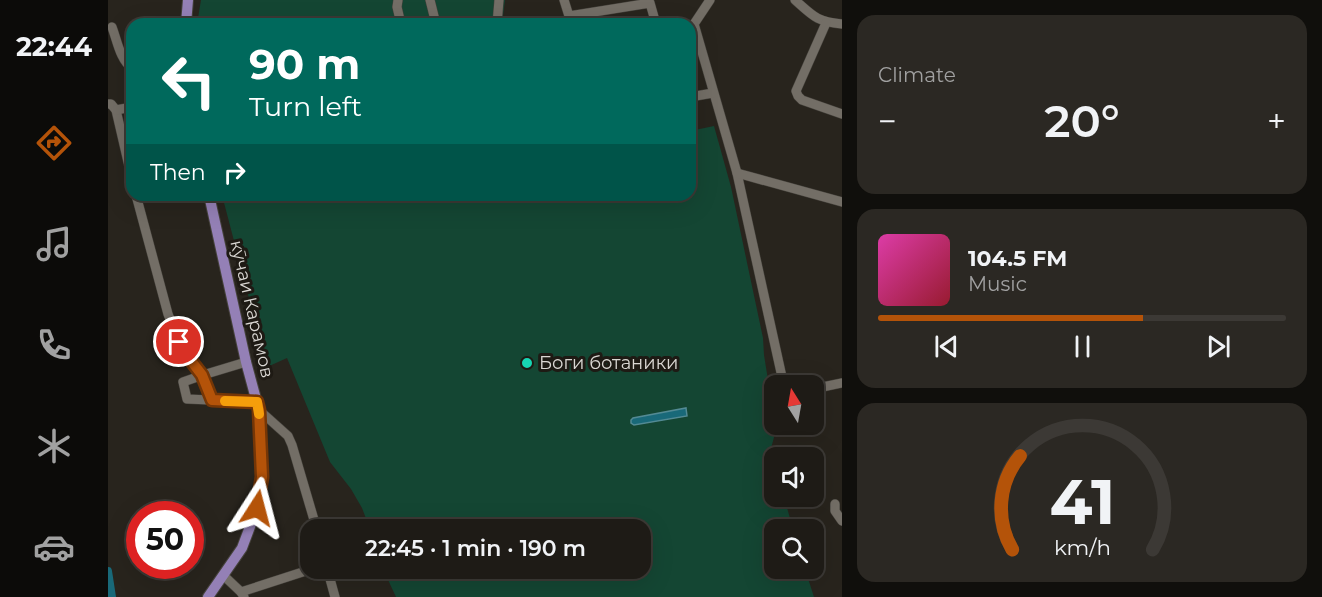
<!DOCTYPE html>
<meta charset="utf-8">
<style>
:root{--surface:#1e1b16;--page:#2b2823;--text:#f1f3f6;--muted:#a1a1a1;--line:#3c3935;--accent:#b45309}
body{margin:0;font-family:Montserrat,sans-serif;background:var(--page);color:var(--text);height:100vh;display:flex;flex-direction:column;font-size:22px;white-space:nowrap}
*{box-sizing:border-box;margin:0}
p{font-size:20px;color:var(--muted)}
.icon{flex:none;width:33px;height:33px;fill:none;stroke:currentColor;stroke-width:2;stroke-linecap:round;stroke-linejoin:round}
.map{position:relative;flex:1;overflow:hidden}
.panel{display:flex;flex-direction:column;gap:15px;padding:15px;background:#100f0c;width:480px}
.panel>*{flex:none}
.guide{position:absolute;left:18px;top:18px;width:570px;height:183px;border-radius:18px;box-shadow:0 6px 24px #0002,0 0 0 2px var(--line);background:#00695c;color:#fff;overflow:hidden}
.needle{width:39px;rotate:349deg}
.fabs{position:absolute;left:656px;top:375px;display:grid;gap:12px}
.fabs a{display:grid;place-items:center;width:60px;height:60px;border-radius:12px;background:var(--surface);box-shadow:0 6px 24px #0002,0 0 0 2px var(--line);font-size:30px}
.speed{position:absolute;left:18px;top:501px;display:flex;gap:12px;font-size:30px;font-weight:700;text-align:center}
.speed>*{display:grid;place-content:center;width:78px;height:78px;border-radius:50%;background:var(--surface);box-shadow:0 6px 24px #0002,0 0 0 2px var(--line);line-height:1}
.speed .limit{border:9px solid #d22;background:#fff;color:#111}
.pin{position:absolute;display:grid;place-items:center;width:51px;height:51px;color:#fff;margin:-26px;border:3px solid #fff;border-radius:50%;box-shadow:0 2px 6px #0007}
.me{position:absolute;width:66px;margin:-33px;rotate:9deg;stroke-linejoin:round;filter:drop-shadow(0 0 4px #0008)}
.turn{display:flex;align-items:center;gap:21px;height:126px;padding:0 24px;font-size:27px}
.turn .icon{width:78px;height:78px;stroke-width:2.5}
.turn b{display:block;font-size:42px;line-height:51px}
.then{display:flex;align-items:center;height:57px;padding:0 24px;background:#0003;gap:12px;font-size:22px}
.big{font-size:45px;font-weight:600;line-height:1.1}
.panel .widget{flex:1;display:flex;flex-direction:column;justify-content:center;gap:9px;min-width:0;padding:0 21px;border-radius:18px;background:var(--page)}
.panel .dial{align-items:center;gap:0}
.dial svg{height:156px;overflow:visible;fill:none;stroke:var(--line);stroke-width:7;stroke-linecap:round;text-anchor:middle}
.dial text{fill:var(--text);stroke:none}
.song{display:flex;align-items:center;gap:18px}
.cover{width:72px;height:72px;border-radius:9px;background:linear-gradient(135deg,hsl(320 70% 55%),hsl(350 70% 35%))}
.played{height:6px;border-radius:3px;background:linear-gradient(90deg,var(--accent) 65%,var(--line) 65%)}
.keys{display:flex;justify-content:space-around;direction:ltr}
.heat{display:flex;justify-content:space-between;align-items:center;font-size:33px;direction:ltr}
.trip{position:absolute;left:192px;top:519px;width:351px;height:60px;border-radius:18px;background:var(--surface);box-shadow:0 6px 24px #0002,0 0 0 2px var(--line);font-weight:600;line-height:60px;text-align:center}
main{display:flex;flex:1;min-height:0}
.tabs{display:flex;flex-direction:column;width:108px;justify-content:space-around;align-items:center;background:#0c0b09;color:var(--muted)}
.tabs .icon{width:42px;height:42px}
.tabs .current{color:var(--accent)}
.tabs b{font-size:27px;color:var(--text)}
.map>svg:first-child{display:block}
.green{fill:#144633}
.water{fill:#196979;stroke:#538a94;stroke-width:1.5}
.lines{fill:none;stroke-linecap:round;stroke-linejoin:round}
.canal{stroke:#196979;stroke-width:8}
.minor-casing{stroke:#45423c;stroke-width:10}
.major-casing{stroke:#45423c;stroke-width:12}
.minor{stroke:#736e66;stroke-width:9}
.major{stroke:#9480b6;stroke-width:10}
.route-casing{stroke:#753606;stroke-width:15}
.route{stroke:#b45309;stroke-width:10}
.slow{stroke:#f59e0b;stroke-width:10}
.poi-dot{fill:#17d5b3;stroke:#1e1a14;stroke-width:2}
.labels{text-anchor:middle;stroke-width:6;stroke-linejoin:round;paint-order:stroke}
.street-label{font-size:18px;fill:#dad7d3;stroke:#1e1a14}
.poi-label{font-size:18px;fill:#dad7d3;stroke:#1e1a14;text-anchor:start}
</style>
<main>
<nav class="tabs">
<b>22:44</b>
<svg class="icon current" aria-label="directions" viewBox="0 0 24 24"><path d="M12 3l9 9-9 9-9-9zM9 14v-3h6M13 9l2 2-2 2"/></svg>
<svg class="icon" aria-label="music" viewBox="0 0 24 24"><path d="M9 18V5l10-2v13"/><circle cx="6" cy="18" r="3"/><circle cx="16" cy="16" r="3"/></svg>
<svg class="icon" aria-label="phone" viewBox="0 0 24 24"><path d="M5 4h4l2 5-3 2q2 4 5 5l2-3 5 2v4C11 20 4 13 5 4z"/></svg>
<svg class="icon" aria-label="climate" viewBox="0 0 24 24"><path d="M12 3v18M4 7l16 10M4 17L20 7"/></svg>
<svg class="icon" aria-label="car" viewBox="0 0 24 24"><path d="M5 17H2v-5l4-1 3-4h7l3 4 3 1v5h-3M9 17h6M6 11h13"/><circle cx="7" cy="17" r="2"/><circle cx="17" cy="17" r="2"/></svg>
</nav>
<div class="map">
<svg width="734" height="597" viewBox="0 0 734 597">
<rect width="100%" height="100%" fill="#28241d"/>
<g class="green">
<polygon points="93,0 397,0 394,24 89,24"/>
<polygon points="606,126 623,187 655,338 656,355 668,430 662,452 666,465 666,496 676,497 685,529 666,530 666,568 697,569 706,597 288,597 275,569 532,568 532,530 262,529 254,508 243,489 222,462 179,358 159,367 114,195 582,195 582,131"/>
</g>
<polygon class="water" points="578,408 579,416 526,425 523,423 523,420 525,418"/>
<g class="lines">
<polyline class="canal" points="0,571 4,597"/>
<defs>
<g id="minor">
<polyline points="290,0 289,7 293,24"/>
<polyline points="322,0 328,24"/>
<polyline points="456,0 461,16 542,3 548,24"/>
<polyline points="602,0 586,24 629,173 676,386"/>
<path d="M687 0C705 16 709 22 734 24"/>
<polyline points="718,23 688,91 690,96 694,100 734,114"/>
<polyline points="389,24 391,0"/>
<path d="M4 27C9 40 12 60 24 68"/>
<polyline points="582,97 605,93"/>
<polyline points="0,104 3,104 8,110 24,179"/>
<polyline points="8,110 24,107"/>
<polyline points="19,152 24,136"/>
<polyline points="629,173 734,202"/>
<polyline points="28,195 60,314 71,342 77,353 95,375 138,362"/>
<polyline points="705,389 734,383"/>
<polyline points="663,397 666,396"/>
<polyline points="104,400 95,375 75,382 79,399 149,402"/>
<polyline points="151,410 180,436 184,445 209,530"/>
<polyline points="727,504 727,511 734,521"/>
<polyline points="219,568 227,597"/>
<polyline points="115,575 133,592 136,597"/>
<polyline points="133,592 207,568"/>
</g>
<g id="major">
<polyline points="78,24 80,0"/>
<polyline points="100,597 134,548 149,508 154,477 151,410 138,362 101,195"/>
</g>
</defs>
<use href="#minor" class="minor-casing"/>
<use href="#major" class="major-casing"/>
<use href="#minor" class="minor"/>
<use href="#major" class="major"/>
</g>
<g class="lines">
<defs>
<polyline id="route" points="71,342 77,353 94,375 104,400 149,402 151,410 154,477 149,508"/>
</defs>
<use href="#route" class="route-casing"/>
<use href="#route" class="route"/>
<polyline class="slow" points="117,401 149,402 151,414"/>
</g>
<circle class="poi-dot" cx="419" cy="363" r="6"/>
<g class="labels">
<g class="street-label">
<text transform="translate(144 309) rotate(77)" y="6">кӯчаи Карамов</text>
</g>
<g class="poi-label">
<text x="431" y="369">Боги ботаники</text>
</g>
</g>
</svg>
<div class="fabs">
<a><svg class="needle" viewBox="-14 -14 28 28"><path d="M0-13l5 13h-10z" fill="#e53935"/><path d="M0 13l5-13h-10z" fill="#a1a1a1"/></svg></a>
<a><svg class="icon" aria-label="sound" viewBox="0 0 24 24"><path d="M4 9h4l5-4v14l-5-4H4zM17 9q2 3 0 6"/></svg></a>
<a><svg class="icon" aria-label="search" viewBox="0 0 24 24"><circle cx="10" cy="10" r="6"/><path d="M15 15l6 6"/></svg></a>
</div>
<div class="speed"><div class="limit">50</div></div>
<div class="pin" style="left:71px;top:342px;background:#d93025"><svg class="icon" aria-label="arrive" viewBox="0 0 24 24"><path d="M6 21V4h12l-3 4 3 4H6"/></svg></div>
<svg class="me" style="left:149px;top:508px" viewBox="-20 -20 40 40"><path d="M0-17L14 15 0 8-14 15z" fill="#b45309" stroke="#fff" stroke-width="4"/></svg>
<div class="trip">22:45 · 1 min · 190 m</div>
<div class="guide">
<div class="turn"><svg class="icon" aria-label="left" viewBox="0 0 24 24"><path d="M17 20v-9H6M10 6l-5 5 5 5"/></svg><div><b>90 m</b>Turn left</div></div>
<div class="then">Then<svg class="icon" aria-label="right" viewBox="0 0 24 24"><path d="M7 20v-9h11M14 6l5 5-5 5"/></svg></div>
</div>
</div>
<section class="panel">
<div class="widget"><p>Climate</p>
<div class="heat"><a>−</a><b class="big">20°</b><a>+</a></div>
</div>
<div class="widget">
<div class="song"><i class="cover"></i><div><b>104.5 FM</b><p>Music</p></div></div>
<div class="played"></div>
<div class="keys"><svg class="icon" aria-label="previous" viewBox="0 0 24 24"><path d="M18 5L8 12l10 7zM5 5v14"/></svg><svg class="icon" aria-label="pause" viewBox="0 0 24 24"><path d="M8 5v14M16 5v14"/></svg><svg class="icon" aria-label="next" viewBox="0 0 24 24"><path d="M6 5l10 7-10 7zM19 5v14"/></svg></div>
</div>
<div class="widget dial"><svg viewBox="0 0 100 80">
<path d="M14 69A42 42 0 1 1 86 69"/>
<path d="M14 69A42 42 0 0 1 18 21" stroke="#b45309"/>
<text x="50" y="56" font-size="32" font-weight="700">41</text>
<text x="50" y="72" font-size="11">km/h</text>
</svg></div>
</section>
</main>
